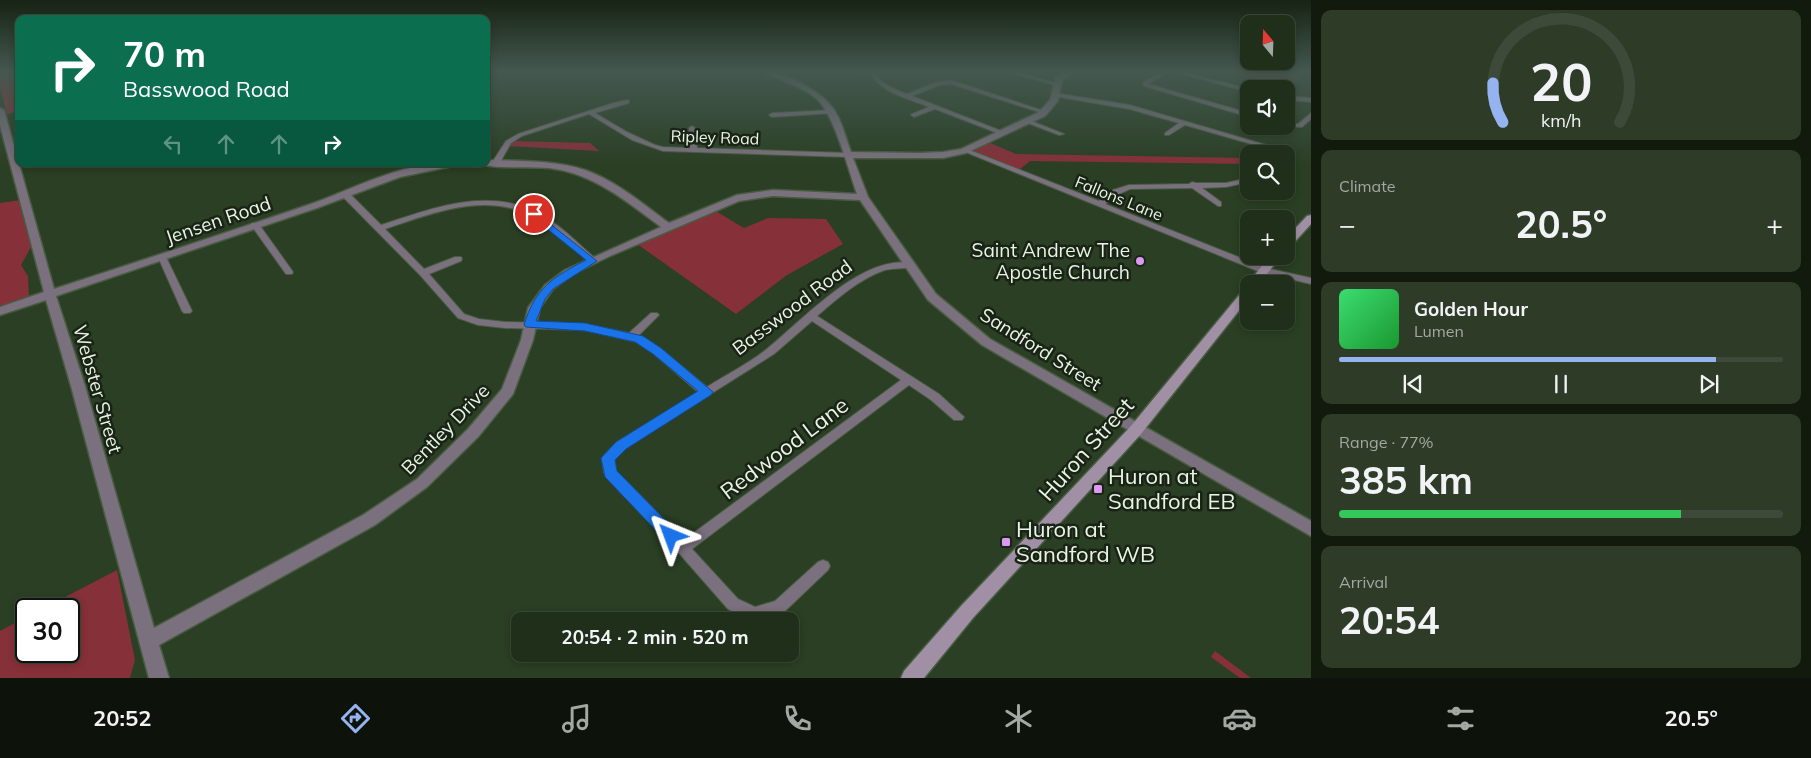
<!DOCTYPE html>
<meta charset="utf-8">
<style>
:root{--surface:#202f1a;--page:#2d3b27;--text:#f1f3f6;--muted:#a2a9a2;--line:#3d4a39;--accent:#95b2f1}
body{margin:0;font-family:Mulish,sans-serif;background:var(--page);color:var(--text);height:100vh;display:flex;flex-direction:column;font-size:19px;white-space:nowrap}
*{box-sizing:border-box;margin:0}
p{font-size:16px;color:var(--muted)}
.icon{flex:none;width:28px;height:28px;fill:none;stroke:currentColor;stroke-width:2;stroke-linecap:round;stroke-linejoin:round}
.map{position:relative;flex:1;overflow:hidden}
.side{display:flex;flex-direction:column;gap:10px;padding:10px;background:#121a0e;width:500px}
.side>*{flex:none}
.banner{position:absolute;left:15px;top:15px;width:475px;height:152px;border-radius:10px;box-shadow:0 2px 8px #0003,0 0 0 1px var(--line);background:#0b6e4f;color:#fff;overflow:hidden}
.needle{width:32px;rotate:341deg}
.fabs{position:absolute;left:1240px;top:15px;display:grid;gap:10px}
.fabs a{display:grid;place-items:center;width:55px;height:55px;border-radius:10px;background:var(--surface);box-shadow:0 2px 8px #0003,0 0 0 1px var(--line);font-size:25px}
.speed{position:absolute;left:15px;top:598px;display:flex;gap:10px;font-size:25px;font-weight:700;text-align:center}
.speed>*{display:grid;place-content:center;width:65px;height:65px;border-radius:50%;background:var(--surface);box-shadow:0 2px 8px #0003,0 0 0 1px var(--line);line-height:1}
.speed .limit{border:2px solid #111;border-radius:8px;background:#fff;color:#111}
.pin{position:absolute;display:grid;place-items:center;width:42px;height:42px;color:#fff;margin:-21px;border:2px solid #fff;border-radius:50%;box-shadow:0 1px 5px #0007}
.me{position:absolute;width:55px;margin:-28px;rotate:316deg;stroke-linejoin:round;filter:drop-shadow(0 0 4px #0008)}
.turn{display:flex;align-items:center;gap:18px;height:105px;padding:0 25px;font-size:22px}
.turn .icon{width:65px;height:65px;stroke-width:2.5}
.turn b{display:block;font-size:35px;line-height:42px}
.lanes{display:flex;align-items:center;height:48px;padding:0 25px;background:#0003;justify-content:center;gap:25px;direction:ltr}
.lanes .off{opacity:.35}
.big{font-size:38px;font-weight:700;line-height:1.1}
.side .tile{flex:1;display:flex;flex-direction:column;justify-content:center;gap:8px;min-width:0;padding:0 18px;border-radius:10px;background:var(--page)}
.side .dial{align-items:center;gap:0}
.dial svg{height:130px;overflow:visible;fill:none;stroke:var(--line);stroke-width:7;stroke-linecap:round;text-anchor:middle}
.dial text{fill:var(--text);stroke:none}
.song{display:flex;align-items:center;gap:15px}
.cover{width:60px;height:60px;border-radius:8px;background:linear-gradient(135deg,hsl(140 70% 55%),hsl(130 70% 35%))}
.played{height:5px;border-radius:2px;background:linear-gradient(90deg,var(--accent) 85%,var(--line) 85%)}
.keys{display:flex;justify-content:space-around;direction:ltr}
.heat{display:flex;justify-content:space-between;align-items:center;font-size:28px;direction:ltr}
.charge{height:8px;border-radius:4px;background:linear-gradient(90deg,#34c759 77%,var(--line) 0)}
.trip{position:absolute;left:511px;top:612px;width:288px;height:50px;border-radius:10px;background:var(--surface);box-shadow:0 2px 8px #0003,0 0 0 1px var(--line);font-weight:700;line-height:50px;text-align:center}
.dock{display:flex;height:80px;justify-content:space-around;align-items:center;background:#0d130a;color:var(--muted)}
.dock .icon{width:35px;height:35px}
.dock .selected{color:var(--accent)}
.dock b{font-size:22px;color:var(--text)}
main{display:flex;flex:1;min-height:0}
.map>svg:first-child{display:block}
.green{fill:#863039}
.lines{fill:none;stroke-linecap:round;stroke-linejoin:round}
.minor-casing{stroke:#485c42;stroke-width:2}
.tertiary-casing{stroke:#485c42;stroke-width:3}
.secondary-casing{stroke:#485c42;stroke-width:3}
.minor{fill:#7b717e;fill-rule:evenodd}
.tertiary{fill:#7b717e;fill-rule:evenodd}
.secondary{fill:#a08fa5;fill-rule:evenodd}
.route{fill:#1a73e8;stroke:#114b97}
.poi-dot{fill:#dd99f3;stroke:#192316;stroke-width:2}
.labels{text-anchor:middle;stroke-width:5;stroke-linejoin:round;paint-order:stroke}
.far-street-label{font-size:16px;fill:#e8f5e3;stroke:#192316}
.street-label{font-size:19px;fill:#e8f5e3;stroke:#192316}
.poi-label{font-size:19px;fill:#e8f5e3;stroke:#192316;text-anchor:end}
.near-street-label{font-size:22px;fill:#e8f5e3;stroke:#192316}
.near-poi-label{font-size:22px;fill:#e8f5e3;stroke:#192316;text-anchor:start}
</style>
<main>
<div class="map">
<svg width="1311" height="678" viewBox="0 0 1311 678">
<rect width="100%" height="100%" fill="#2a3f23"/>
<g class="green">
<polygon points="0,71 19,71 19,111 7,114 0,87"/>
<polygon points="1220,71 1309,71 1296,81 1268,82"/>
<polygon points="513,141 590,143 599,151 506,146"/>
<polygon points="988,142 1016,154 1249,158 1249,164 1030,161 1019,170 975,152 973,150"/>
<polygon points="21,200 36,238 21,265 28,276 29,297 0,307 0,203"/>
<polygon points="714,210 744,228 768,218 826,219 843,244 787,275 736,314 637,244"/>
<polygon points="117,570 135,660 130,678 0,678 0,631 26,617 26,651 69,651 69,609 42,609"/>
<polygon points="1215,651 1251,678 1240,678 1211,657"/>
</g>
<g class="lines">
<defs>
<g id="minor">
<path d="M849 71H877C879 85 895 89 907 94L937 82 951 80 1047 112 1042 113 951 84 940 85 912 96 1004 132V134H1000L935 109 914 117 911 115 912 114 929 107C913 100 878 92 872 74L852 73Z"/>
<polygon points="1003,71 1011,71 1061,84 1058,86"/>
<polygon points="1164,71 1177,71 1251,89 1249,89 1249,92 1170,71 1148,84 1249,113 1249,117 1144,86 1143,82"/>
<polygon points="1055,93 1130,105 1266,145 1278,154 1270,154 1262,147 1185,125 1169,135 1165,135 1165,133 1179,123 1129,109 1053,96 1052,95"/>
<polygon points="1286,96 1311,98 1311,102 1286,100"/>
<polygon points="627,100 629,101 629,103 595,113 627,132 655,145 663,147 690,148 689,128 692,126 695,128 697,148 849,153 853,155 849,157 663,151 632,140 589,114 522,136 511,143 498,166 491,164 506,141 518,134 613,103"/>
<polygon points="832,110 834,111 834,113 772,117 769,115 772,113"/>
<polygon points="1311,113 1311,119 1302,127 1284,126 1286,126 1286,123 1298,124"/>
<polygon points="1025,120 1029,120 1064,134 1059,135 1025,122"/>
<polygon points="963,149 967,149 1099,201 1113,190 1129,185 1189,184 1192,182 1196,183 1226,183 1249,178 1249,182 1226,187 1202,188 1221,202 1221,206 1218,206 1192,188 1130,189 1119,194 1105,204 1266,268 1311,278 1311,284 1260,272 963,151"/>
<path d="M343 193H349L381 225C430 209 486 187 536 212 559 223 577 243 596 259L597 261 596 263H590C571 247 552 225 530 215 483 192 430 214 385 229L424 269 455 257H461L462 259 461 261 429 274 464 314 479 319 505 322 585 324 629 333 651 313H657L659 315 638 336 661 349 707 387C727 374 750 363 768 348 804 319 862 254 912 263L913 265 912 267C903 269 894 268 885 270 859 279 838 298 817 316L939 394 964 417 962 420H954L931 400 909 385 692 549 738 599 755 607 775 601 818 562 823 560 828 562 830 566 828 570 784 612 754 621 728 609 678 552 604 473 602 458 617 442 698 392 653 353 636 342 585 330 505 328 478 325 458 318 420 275 343 197ZM812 321 901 380 684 540 616 471 614 459 625 448 774 354Z"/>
<polygon points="252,223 258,223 293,272 292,274 286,274 251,225"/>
<polygon points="162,254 166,257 192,311 190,313 184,313 182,311 158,257"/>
</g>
<path id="tertiary" d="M761 71C783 71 825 92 836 113 843 125 846 139 851 152L919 153 943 152 961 149 1039 112 1050 100 1056 77 1069 71H1076L1062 80 1058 101 1045 116 966 153 943 158H853L868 197 936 294 990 339 1311 521V536L982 345 928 300 860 200 773 196 739 201 610 256 573 274 553 289 540 308 533 340 513 394 478 437 427 487 375 525 159 645 169 678H149L71 386 46 300 0 315V307L44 292 0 125V108L4 110 54 289C140 261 226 233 311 204 356 188 404 161 452 164L448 167 400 177 317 208 56 296 85 386 154 628 363 515 417 479 468 429 502 389 521 340 528 308 545 285 565 270 661 227C626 201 593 173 549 168 527 166 504 169 483 165L486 164V160C519 161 554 160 585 170 616 181 643 204 669 223L737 195 773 190 857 194C848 169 835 116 817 99 802 86 780 80 762 72Z"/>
<g id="secondary">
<polygon points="1311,215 1311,224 1290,247 1286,248 1286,238 1307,216"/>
<polygon points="1270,256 1281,256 1259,284 1249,284 1249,286 1247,284 1249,282"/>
<polygon points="1249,287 1249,298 1141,434 973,618 924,678 901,678 904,671 961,606 1131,426 1245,288"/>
</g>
</defs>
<use href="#minor" class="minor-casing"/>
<use href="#tertiary" class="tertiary-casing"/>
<use href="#secondary" class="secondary-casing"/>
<use href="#minor" class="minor"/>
<use href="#tertiary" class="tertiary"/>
<use href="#secondary" class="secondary"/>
</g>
<linearGradient id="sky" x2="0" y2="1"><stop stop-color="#172313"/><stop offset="0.43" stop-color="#445850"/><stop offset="1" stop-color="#445850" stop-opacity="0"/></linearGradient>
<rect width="1311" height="165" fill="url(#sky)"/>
<path class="route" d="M534 211 597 261 553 289 545 299 536 321 585 323 643 336 661 348 713 392 711 395 626 449 615 460 617 471 676 531 678 536 676 540 671 542 665 540 605 477 601 458 616 442 698 391 653 354 635 342 585 331 526 327 524 325C535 288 553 277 586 260L531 216V212Z"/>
<g class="poi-dot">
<circle cx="1140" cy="261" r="5"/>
<rect x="1093" y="484" width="10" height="10" rx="2.5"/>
<rect x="1001" y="537" width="10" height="10" rx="2.5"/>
</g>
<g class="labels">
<g class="far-street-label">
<text transform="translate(715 137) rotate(2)" y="6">Ripley Road</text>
<text transform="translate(1119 198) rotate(22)" y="6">Fallons Lane</text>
</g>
<g class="street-label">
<text transform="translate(218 220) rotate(-19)" y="7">Jensen Road</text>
<text transform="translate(792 307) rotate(-37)" y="7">Basswood Road</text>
<text transform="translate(1041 349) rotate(32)" y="7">Sandford Street</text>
<text transform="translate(98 389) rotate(74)" y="7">Webster Street</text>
<text transform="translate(445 429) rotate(-46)" y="7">Bentley Drive</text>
</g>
<g class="poi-label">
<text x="1130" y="257">Saint Andrew The<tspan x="1130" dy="22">Apostle Church</tspan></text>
</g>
<g class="near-street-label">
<text transform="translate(784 448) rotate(-37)" y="8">Redwood Lane</text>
<text transform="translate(1086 449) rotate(-48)" y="8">Huron Street</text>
</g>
<g class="near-poi-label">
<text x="1108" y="484">Huron at<tspan x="1108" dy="25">Sandford EB</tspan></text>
<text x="1016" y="537">Huron at<tspan x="1016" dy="25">Sandford WB</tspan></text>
</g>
</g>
</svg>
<div class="fabs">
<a><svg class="needle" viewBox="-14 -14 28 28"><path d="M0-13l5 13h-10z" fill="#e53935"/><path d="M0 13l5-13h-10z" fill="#a2a9a2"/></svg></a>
<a><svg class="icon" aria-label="sound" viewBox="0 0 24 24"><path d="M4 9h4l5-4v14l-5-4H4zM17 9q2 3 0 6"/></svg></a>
<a><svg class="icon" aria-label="search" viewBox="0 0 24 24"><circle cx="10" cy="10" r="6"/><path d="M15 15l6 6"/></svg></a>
<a>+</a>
<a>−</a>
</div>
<div class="speed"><div class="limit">30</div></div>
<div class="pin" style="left:534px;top:214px;background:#d93025"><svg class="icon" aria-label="arrive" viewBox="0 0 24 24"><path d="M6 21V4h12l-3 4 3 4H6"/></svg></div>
<svg class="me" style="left:671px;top:536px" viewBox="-20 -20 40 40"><path d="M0-17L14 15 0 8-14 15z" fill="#1a73e8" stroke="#fff" stroke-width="4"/></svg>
<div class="trip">20:54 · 2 min · 520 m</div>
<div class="banner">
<div class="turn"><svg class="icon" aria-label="right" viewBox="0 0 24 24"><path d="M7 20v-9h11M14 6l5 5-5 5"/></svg><div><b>70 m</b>Basswood Road</div></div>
<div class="lanes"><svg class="icon off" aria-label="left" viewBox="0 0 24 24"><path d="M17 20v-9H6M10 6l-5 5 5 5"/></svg><svg class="icon off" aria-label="ahead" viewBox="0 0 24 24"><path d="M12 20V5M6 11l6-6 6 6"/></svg><svg class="icon off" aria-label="ahead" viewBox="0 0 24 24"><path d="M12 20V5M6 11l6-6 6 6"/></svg><svg class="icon" aria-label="right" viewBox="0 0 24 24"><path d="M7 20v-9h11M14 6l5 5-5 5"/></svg></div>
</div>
</div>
<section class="side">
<div class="tile dial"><svg viewBox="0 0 100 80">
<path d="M14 69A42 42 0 1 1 86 69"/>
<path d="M14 69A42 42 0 0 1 8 45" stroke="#95b2f1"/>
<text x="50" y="56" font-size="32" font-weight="700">20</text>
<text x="50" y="72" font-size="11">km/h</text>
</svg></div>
<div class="tile"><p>Climate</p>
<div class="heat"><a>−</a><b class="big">20.5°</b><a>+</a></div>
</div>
<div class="tile">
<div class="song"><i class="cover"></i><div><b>Golden Hour</b><p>Lumen</p></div></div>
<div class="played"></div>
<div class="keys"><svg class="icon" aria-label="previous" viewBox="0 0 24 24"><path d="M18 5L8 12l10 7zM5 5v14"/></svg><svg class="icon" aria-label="pause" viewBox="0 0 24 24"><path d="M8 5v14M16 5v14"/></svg><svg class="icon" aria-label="next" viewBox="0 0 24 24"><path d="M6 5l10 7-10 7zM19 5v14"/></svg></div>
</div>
<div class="tile"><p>Range · 77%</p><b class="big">385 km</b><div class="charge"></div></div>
<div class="tile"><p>Arrival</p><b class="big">20:54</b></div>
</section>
</main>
<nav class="dock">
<b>20:52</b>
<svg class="icon selected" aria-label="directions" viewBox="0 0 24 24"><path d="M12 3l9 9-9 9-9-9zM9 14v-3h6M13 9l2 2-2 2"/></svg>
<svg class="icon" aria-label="music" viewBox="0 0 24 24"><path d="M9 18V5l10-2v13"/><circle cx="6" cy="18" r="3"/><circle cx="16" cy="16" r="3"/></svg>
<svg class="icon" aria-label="phone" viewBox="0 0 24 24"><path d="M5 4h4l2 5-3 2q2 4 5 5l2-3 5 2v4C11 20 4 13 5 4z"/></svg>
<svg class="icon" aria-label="climate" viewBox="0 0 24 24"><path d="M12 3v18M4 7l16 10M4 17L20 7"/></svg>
<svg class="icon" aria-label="car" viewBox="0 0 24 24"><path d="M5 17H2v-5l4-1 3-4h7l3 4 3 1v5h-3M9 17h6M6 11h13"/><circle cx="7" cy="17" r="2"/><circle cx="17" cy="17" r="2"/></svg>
<svg class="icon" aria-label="filters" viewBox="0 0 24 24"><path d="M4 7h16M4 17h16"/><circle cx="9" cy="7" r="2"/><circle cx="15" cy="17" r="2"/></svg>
<b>20.5°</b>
</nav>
